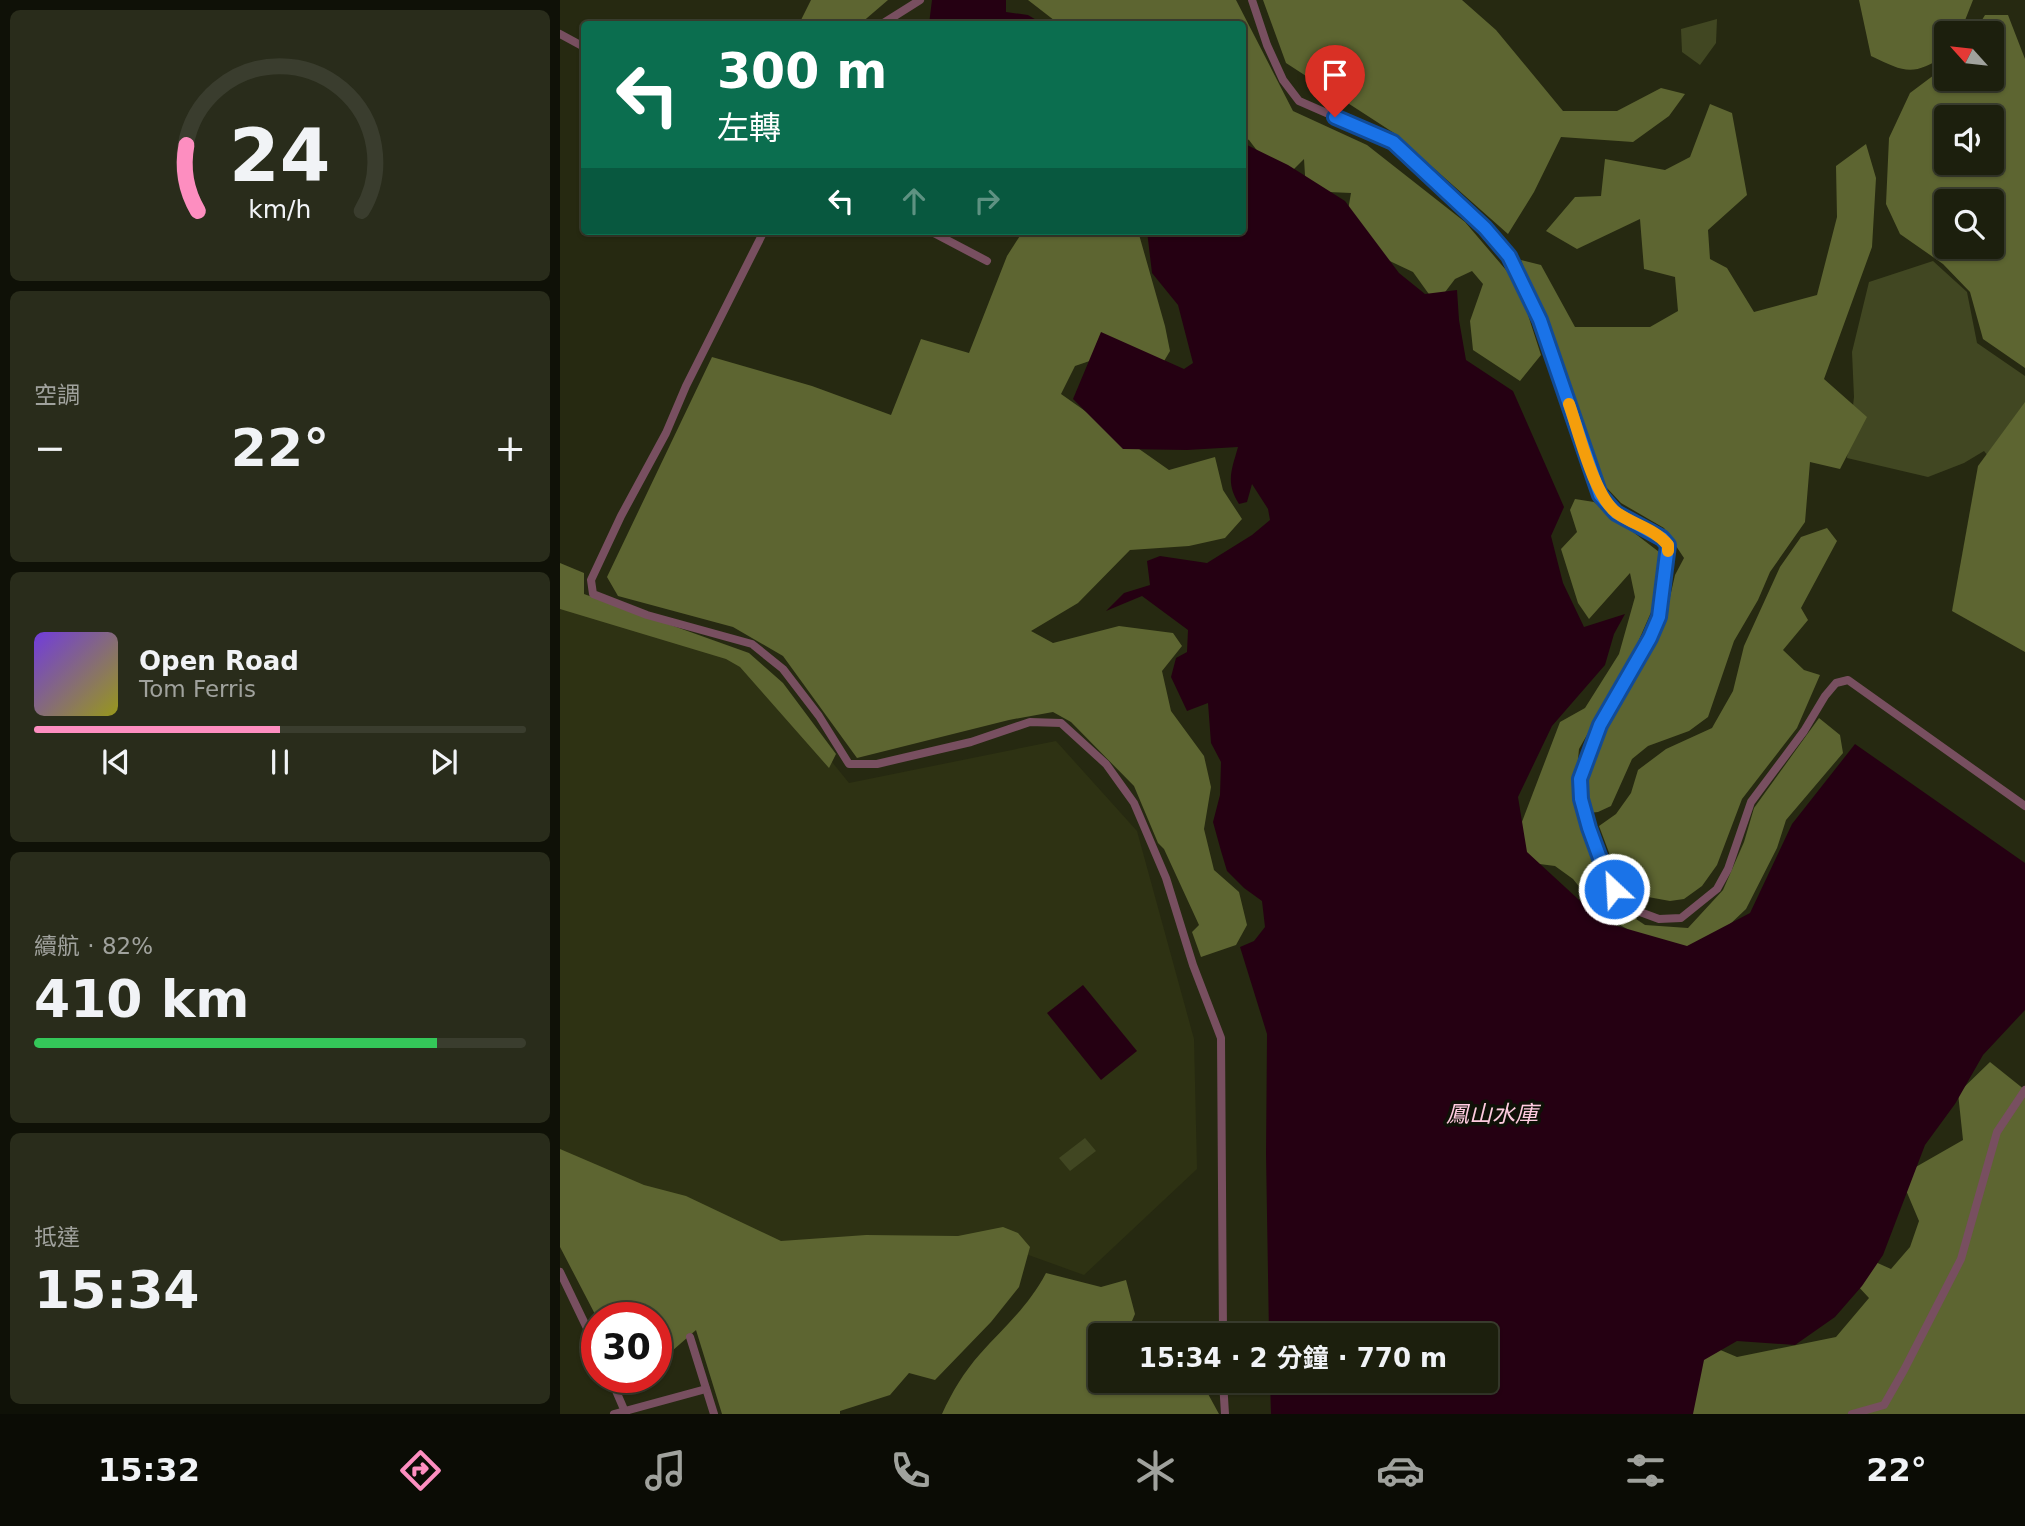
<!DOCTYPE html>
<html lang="zh-TW">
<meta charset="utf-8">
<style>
:root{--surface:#1c1f0d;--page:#292c1b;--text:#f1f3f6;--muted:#a0a29d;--line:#3a3d2e;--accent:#fd8ec0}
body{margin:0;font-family:"DejaVu Sans","Noto Sans TC",sans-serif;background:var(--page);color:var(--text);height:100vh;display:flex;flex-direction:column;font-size:26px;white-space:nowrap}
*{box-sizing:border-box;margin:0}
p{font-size:23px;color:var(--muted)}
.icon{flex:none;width:38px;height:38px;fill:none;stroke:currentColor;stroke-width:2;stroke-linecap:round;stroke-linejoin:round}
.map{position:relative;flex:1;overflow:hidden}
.side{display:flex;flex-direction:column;gap:10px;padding:10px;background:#0f1107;width:560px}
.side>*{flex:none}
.banner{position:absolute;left:21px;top:21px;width:665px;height:214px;border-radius:7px;box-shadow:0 2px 5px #0004,0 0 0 2px var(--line);background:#0b6e4f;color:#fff;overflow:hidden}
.needle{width:46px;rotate:297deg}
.tools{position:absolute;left:1374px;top:21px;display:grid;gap:14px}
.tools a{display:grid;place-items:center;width:70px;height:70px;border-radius:7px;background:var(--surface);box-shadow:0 2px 5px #0004,0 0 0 2px var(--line);font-size:35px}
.speed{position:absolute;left:21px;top:1302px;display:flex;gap:14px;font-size:35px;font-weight:700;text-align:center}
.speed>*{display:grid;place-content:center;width:91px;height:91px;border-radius:50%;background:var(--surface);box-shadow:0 2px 5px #0004,0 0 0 2px var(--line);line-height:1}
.speed .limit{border:10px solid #d22;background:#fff;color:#111}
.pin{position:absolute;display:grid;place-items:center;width:60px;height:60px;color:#fff;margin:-72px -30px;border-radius:50% 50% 50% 0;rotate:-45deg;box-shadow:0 0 7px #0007}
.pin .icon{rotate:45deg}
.me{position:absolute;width:77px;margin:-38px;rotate:335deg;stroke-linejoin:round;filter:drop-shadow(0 0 5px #0008)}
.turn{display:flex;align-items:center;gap:24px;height:147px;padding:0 21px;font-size:32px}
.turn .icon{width:91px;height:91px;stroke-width:2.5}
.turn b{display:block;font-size:49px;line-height:60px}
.lanes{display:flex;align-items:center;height:66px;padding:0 21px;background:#0003;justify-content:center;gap:35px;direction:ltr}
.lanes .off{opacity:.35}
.big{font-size:52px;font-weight:700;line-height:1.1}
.side .widget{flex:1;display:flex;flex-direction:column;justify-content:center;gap:10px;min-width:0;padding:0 24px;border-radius:10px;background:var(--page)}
.side .dial{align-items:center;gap:0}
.dial svg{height:182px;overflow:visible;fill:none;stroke:var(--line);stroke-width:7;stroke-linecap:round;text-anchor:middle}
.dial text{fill:var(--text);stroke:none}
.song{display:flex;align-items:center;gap:21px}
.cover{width:84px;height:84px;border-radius:10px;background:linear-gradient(135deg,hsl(260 70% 55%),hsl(60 70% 35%))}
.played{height:7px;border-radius:4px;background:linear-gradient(90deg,var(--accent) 50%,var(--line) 50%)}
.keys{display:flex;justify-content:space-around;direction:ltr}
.heat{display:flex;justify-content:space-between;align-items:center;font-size:38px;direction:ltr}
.charge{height:10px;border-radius:5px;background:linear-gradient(90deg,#34c759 82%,var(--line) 0)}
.trip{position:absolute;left:528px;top:1323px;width:410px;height:70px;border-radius:7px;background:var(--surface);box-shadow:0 2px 5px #0004,0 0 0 2px var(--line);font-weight:700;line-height:70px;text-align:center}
.menu{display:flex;height:112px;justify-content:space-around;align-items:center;background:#0b0c05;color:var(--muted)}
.menu .icon{width:49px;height:49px}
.menu .current{color:var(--accent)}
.menu b{font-size:32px;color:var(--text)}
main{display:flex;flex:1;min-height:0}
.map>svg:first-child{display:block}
.built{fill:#2e3213}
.green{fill:#414722}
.forest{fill:#5d6531;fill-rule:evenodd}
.water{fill:#250012}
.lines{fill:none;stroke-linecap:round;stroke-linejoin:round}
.minor{stroke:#784f60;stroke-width:8}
.route-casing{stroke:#114b97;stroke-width:18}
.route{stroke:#1a73e8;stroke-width:12}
.slow{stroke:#f59e0b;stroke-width:12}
.labels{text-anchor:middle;stroke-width:7;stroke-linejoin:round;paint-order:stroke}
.water-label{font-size:23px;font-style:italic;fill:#fecbdf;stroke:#0f1107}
</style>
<main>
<section class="side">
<div class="widget dial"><svg viewBox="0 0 100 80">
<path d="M14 69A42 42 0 1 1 86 69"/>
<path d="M14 69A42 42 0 0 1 9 40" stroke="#fd8ec0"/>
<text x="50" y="56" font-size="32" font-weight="700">24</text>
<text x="50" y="72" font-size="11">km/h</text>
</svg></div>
<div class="widget"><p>空調</p>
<div class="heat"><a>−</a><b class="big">22°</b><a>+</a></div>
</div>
<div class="widget">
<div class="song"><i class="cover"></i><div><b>Open Road</b><p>Tom Ferris</p></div></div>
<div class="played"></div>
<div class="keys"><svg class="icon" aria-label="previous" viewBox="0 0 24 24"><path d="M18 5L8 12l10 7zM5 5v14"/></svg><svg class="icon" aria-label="pause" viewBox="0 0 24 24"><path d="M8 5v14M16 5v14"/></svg><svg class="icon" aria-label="next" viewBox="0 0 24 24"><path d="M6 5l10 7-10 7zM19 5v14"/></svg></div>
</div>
<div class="widget"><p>續航 · 82%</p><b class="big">410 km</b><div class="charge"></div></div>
<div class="widget"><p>抵達</p><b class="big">15:34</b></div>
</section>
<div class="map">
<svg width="1465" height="1414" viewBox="0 0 1465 1414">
<rect width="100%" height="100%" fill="#262911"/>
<polygon class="built" points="0,598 189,659 289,783 496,741 577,831 634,1039 637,1169 524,1275 435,1243 224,1278 0,1170"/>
<g class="green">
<polygon points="1157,19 1156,43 1140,65 1122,52 1121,29"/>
<polygon points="1373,261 1407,292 1417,343 1465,376 1465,467 1443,474 1424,451 1404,463 1368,477 1287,458 1294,397 1292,352 1309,282"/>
<polygon points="525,1138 536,1151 510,1171 499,1158"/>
</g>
<g class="forest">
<polygon points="251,0 328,0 300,24 239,24"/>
<polygon points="468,0 676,0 733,111 807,145 905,222 958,284 981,355 960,381 913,350 910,321 923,284 912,271 895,279 876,304 853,272 783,239 791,193 746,191 744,159 721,182 689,140 683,137 682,24 499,24"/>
<polygon points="703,0 902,0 936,30 1003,111 1057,111 1101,88 1125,94 1109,116 1073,142 1001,137 974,192 948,234 834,133 726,63"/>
<path d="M1299 0H1413L1400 33H1386V55C1352 77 1345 72 1311 56Z"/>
<path d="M1425 15H1448L1465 59V368L1423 339 1410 292 1383 264 1340 234 1326 204 1329 138 1350 93 1386 66V79H1432V33H1414ZM1386 117H1432V163H1386ZM1386 201H1432V247H1386Z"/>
<polygon points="1150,104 1172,113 1187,195 1148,230 1150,259 1167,268 1194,312 1257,295 1277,217 1276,166 1306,144 1316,178 1312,247 1264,379 1307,417 1280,469 1250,462 1245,522 1210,572 1198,600 1174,641 1148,717 1129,731 1088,746 1072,759 1051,806 1038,812 1029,813 1025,780 1041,737 1067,691 1096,631 1110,597 1115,575 1124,558 1104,528 1061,503 1046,487 961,260 981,265 1015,327 1090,327 1118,311 1115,277 1084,269 1080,219 1017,249 986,231 1015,197 1041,196 1045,159 1105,170 1130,157"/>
<polygon points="463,231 578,231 605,326 610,351 597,373 556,352 515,366 501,394 609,470 655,457 663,490 682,519 665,538 629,546 570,550 518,603 471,631 493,643 559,626 613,633 622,646 602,671 611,711 644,756 651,787 644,829 654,870 679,892 687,925 676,945 641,957 632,932 639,925 604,849 598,843 574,786 511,722 493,712 449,720 297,758 223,656 173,627 58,596 47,577 152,357 252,386 331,415 361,339 409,353 447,256"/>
<polygon points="1465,402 1465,652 1392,611 1418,466"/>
<polygon points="1015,499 1034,502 1103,555 1092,610 1072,656 1019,749 1015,792 1036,866 1058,907 1085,925 1128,928 1163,890 1184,842 1194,808 1259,718 1280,735 1283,753 1226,820 1217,848 1186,909 1146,947 1095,945 1041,914 1013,879 995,866 964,862 957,835 1000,722 1025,708 1059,654 1075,597 1070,573 1029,619 1018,603 1001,549 1017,532 1010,510"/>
<polygon points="1267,528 1277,541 1241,608 1248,620 1223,650 1244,670 1260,675 1237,728 1182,799 1157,865 1142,886 1124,899 1110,901 1088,897 1060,882 1039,826 1056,814 1071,793 1078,770 1106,749 1152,728 1173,691 1184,646 1220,567 1241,537"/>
<polygon points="0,563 24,573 24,594 189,653 223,683 276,754 269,768 180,667 166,659 0,609"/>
<polygon points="1430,1062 1465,1090 1465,1414 1131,1414 1138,1366 1151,1346 1177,1357 1276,1337 1309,1298 1296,1284 1293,1252 1331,1269 1350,1247 1359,1221 1340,1176 1403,1140 1398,1093"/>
<polygon points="0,1149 84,1185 126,1196 221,1241 306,1235 398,1236 443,1227 458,1233 470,1247 459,1287 431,1322 375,1380 349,1373 330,1395 280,1411 280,1414 162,1414 136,1330 96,1365 96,1318 37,1318 0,1247"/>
<path d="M486 1273 541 1287 566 1280 575 1314 566 1335H541V1381H641L659 1414H382C392 1392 404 1372 420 1354 445 1326 468 1307 486 1273Z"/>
</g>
<g class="water">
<polygon points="372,0 446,0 446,12 468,15 483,24 369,24"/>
<path d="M683 143 728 165 785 201 839 273 865 294 897 290 899 320 906 360 953 391 1004 507 991 536 1003 583 1024 627 1065 614 1054 634 1045 665 992 726 958 797 967 852 1043 922 1127 946 1190 913 1232 824 1295 744 1465 863V1010L1423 1055 1395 1104 1365 1145 1323 1255 1302 1286 1275 1317 1235 1345 1177 1341 1144 1360 1133 1414H711L710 1381H926V1335H709L706 1154 707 1034 680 947 694 941 705 927 702 901 684 888 667 871 661 851 653 822 660 795 661 762 651 743 648 703 627 711 611 677 616 658 627 652 628 630 582 596 546 611 564 593 590 585 587 561 600 556 647 563 692 535 710 520 708 509 692 484 687 502 679 504C665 482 672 469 678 447L627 450 563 449 513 399 541 332 624 369 633 363 618 305 592 273 587 231H682Z"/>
<polygon points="523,985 577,1051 541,1080 487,1013"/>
</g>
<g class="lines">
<g class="minor">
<polyline points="692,0 707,45 723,80 739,101 833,142 925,228 949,256 980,320 1040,495 1056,513 1102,538 1108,545 1099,617 1090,638 1040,725 1020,779 1026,818 1041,861 1054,889 1080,912 1099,919 1121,918 1157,889 1168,869 1191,802 1244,731 1265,696 1276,683 1288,680 1465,806"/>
<polyline points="322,24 360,0"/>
<polyline points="0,34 24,47"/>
<polyline points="204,231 126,386 106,433 61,516 31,580 33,594 87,615 192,644 223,669 259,716 289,764 317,764 411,742 470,722 501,723 546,764 574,803 606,878 633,965 661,1038 663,1335"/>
<polyline points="370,231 427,261"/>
<polyline points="0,1272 37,1349"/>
<polyline points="130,1337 154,1414"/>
<polyline points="50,1377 66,1414"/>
<polyline points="663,1381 665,1414"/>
<polyline points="54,1414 146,1389"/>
<polyline points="1292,1414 1324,1405 1344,1370 1401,1259 1437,1132 1465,1090"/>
</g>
</g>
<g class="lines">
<defs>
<polyline id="route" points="775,117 833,142 925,228 949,256 980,320 1040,495 1056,513 1102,538 1108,545 1099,617 1090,638 1040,725 1020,779 1021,799 1029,828 1041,861 1054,889"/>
</defs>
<use href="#route" class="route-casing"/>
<use href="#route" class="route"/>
<path class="slow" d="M1009 404C1019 432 1034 497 1057 513 1074 525 1095 529 1108 545V551"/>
</g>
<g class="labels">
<g class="water-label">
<text x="932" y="1122">鳳山水庫</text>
</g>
</g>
</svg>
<div class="tools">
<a><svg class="needle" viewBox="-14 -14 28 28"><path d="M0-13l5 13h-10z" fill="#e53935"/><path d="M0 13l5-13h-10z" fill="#a0a29d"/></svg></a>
<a><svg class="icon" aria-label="sound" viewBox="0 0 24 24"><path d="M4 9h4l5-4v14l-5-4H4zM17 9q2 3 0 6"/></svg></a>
<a><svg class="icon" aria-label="search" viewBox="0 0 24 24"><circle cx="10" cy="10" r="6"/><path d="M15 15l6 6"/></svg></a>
</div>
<div class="speed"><div class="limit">30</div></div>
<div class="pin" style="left:775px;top:117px;background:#d93025"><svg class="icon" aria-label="arrive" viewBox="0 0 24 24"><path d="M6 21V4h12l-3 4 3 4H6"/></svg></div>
<svg class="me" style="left:1054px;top:889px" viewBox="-20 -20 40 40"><circle r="17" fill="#1a73e8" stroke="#fff" stroke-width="3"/><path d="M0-11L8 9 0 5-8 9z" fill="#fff"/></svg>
<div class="trip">15:34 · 2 分鐘 · 770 m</div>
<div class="banner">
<div class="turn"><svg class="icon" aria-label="left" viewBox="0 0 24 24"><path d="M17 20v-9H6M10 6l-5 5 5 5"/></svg><div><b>300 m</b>左轉</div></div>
<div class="lanes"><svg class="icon" aria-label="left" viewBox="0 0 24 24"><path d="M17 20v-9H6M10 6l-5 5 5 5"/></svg><svg class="icon off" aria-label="ahead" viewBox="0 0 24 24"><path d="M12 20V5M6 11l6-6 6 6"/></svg><svg class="icon off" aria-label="right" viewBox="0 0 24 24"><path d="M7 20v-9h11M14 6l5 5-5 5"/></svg></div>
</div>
</div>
</main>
<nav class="menu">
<b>15:32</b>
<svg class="icon current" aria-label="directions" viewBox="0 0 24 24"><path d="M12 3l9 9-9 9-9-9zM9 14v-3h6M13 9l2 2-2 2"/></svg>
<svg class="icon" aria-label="music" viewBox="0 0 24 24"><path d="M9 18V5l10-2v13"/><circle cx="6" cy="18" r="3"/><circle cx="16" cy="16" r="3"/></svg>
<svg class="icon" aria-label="phone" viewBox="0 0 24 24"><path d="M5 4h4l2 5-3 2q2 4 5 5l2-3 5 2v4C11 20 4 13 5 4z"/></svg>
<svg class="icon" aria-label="climate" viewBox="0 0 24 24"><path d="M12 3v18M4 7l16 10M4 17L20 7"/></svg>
<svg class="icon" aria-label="car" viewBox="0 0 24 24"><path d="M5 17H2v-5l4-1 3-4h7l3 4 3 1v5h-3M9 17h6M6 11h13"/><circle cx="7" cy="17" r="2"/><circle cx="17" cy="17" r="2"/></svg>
<svg class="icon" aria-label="filters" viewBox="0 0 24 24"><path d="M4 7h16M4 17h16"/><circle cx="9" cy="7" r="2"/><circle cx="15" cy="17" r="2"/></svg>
<b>22°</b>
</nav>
